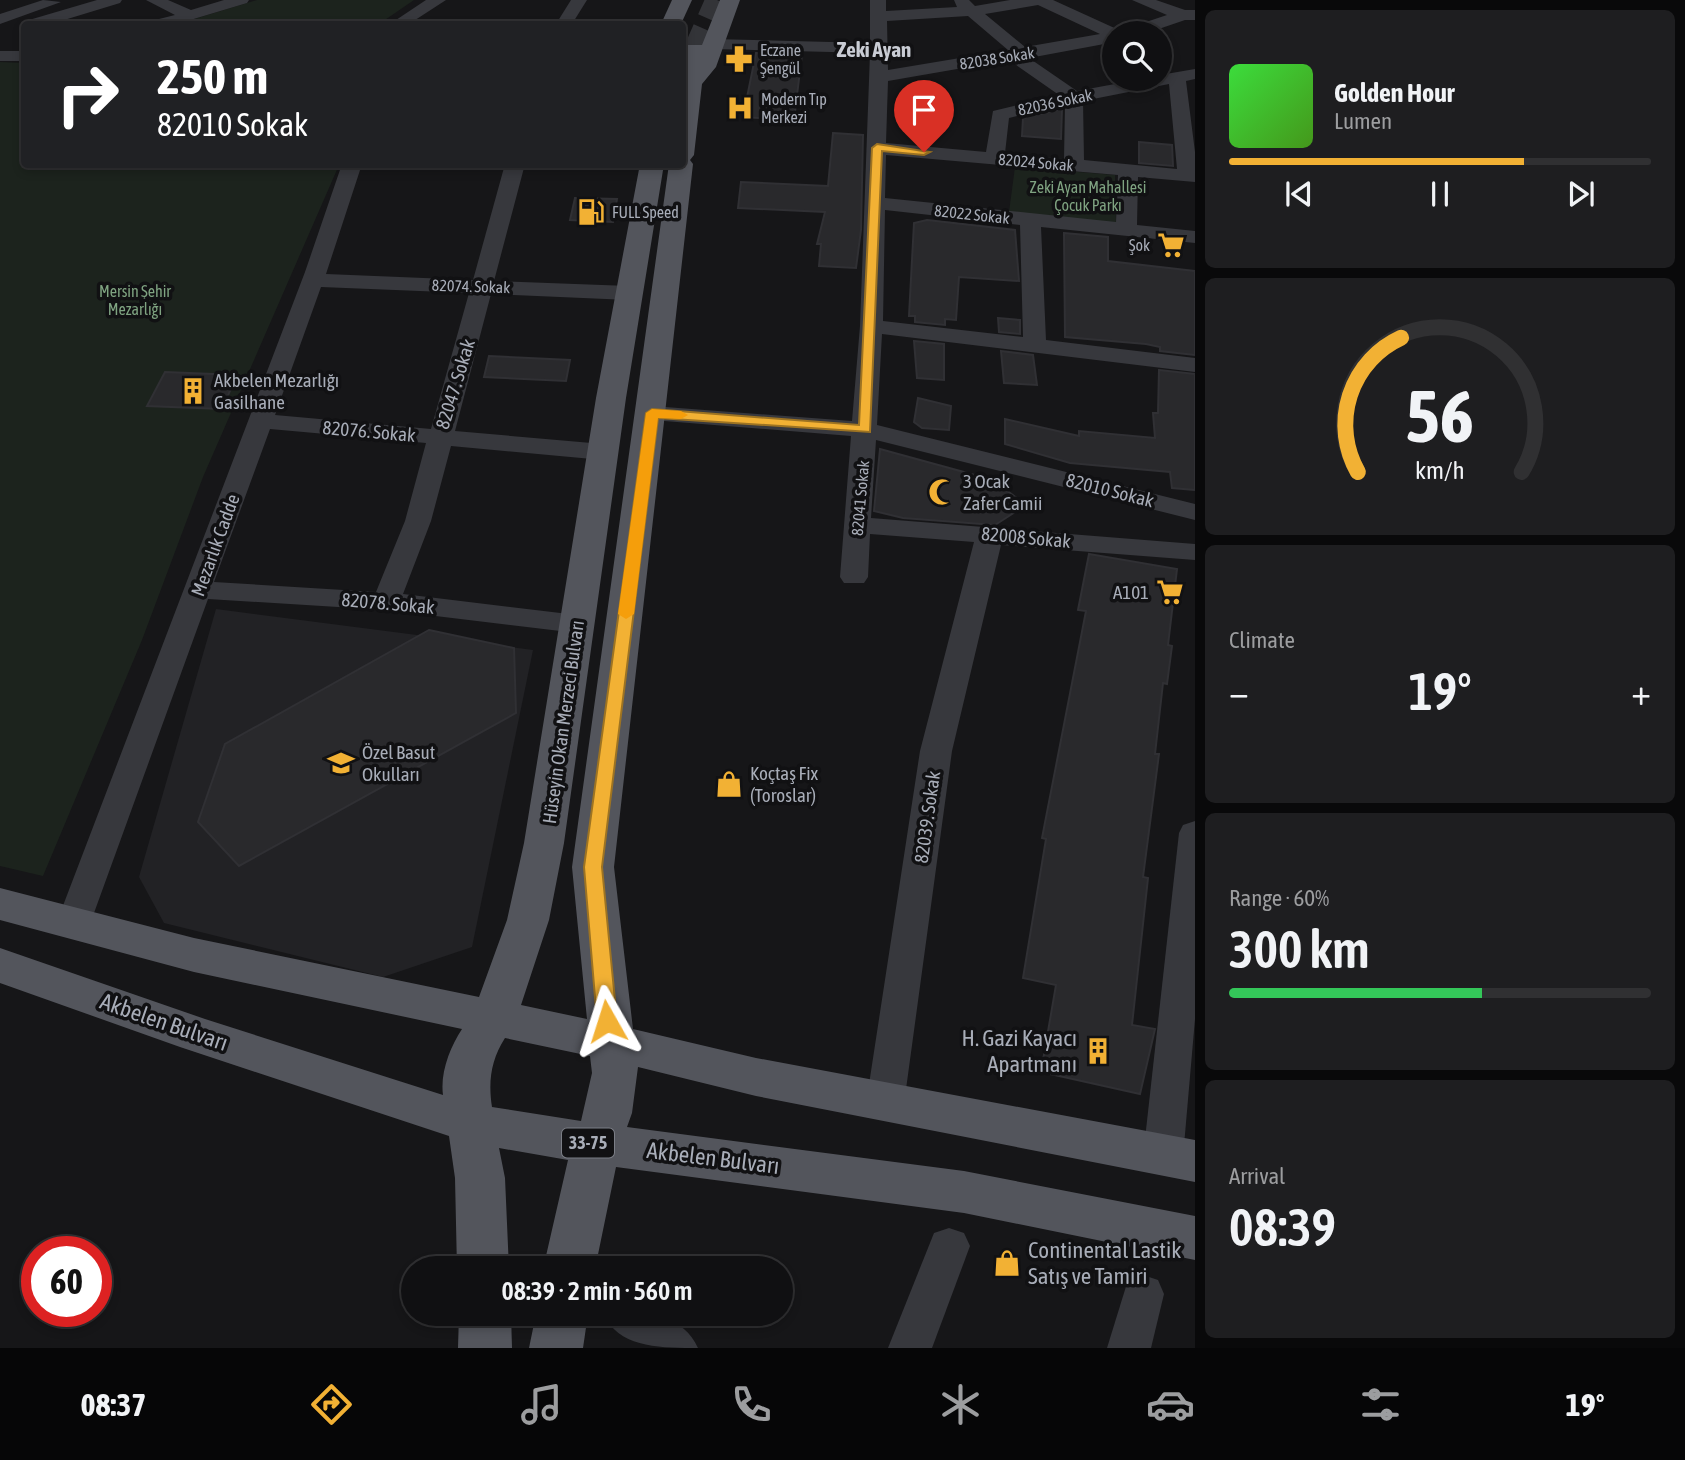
<!DOCTYPE html>
<meta charset="utf-8">
<style>
:root{--surface:#101012;--page:#1e1e20;--text:#f1f3f6;--muted:#9c9d9f;--line:#303032;--accent:#f2b134}
body{margin:0;font-family:"Asap Condensed",sans-serif;background:var(--page);color:var(--text);height:100vh;display:flex;flex-direction:column;font-size:26px;white-space:nowrap}
*{box-sizing:border-box;margin:0}
p{font-size:23px;color:var(--muted)}
.icon{flex:none;width:38px;height:38px;fill:none;stroke:currentColor;stroke-width:2;stroke-linecap:round;stroke-linejoin:round}
.map{position:relative;flex:1;overflow:hidden}
.drawer{display:flex;flex-direction:column;gap:10px;padding:10px;background:#09090a;width:490px}
.drawer>*{flex:none}
.hud{position:absolute;left:21px;top:21px;width:665px;height:147px;border-radius:7px;box-shadow:0 4px 10px #0003,0 0 0 2px var(--line);background:#202124;color:#fff;overflow:hidden}
.buttons{position:absolute;left:1102px;top:21px;display:grid;gap:14px}
.buttons a{display:grid;place-items:center;width:70px;height:70px;border-radius:50%;background:var(--surface);box-shadow:0 4px 10px #0003,0 0 0 2px var(--line);font-size:35px}
.speed{position:absolute;left:21px;top:1236px;display:flex;gap:14px;font-size:35px;font-weight:700;text-align:center}
.speed>*{display:grid;place-content:center;width:91px;height:91px;border-radius:50%;background:var(--surface);box-shadow:0 4px 10px #0003,0 0 0 2px var(--line);line-height:1}
.speed .limit{border:10px solid #d22;background:#fff;color:#111}
.pin{position:absolute;display:grid;place-items:center;width:60px;height:60px;color:#fff;margin:-72px -30px;border-radius:50% 50% 50% 0;rotate:-45deg;box-shadow:0 0 7px #0007}
.pin .icon{rotate:45deg}
.me{position:absolute;width:77px;margin:-38px;rotate:354deg;stroke-linejoin:round;filter:drop-shadow(0 0 5px #0008)}
.turn{display:flex;align-items:center;gap:24px;height:147px;padding:0 21px;font-size:32px}
.turn .icon{width:91px;height:91px;stroke-width:2.5}
.turn b{display:block;font-size:49px;line-height:60px}
.big{font-size:52px;font-weight:600;line-height:1.1}
.drawer .card{flex:1;display:flex;flex-direction:column;justify-content:center;gap:10px;min-width:0;padding:0 24px;border-radius:10px;background:var(--page)}
.drawer .dial{align-items:center;gap:0}
.dial svg{height:182px;overflow:visible;fill:none;stroke:var(--line);stroke-width:7;stroke-linecap:round;text-anchor:middle}
.dial text{fill:var(--text);stroke:none}
.song{display:flex;align-items:center;gap:21px}
.cover{width:84px;height:84px;border-radius:10px;background:linear-gradient(135deg,hsl(120 70% 55%),hsl(100 70% 35%))}
.played{height:7px;border-radius:4px;background:linear-gradient(90deg,var(--accent) 70%,var(--line) 70%)}
.keys{display:flex;justify-content:space-around;direction:ltr}
.heat{display:flex;justify-content:space-between;align-items:center;font-size:38px;direction:ltr}
.charge{height:10px;border-radius:5px;background:linear-gradient(90deg,#34c759 60%,var(--line) 0)}
.trip{position:absolute;left:401px;top:1256px;width:392px;height:70px;border-radius:35px;background:var(--surface);box-shadow:0 4px 10px #0003,0 0 0 2px var(--line);font-weight:600;line-height:70px;text-align:center}
.tabs{display:flex;height:112px;justify-content:space-around;align-items:center;background:#060607;color:var(--muted)}
.tabs .icon{width:49px;height:49px}
.tabs .selected{color:var(--accent)}
.tabs b{font-size:32px;color:var(--text)}
main{display:flex;flex:1;min-height:0}
.map>svg:first-child{display:block}
.built{fill:#222225}
.green{fill:#1c231d}
.building{fill:#29292c;stroke:#303034;stroke-width:2}
.lines{fill:none;stroke-linecap:round;stroke-linejoin:round}
.major-tunnel{stroke:#333438;stroke-width:23;stroke-dasharray:23 11;stroke-linecap:butt}
.minor{fill:#37383d;fill-rule:evenodd}
.major{fill:#53555c;fill-rule:evenodd}
.route{fill:#f2b134;stroke:#9d7322;stroke-width:2}
.slow{fill:#f59e0b}
.labels{text-anchor:middle;stroke-width:7;stroke-linejoin:round;paint-order:stroke}
.far-poi-label{font-size:16px;fill:#a8adb8;stroke:#111113;text-anchor:start}
.far-street-label{font-size:16px;fill:#a8adb8;stroke:#111113}
.far-park-label{font-size:16px;fill:#7fa381;stroke:#111113}
.shield{fill:#111113;stroke:#7b7e86;stroke-width:2}
.shield-label{font-size:18px;font-weight:bold;fill:#a8adb8}
.poi-label{font-size:19px;fill:#a8adb8;stroke:#111113;text-anchor:start}
.street-label{font-size:19px;fill:#a8adb8;stroke:#111113}
.far-district-label{font-size:21px;font-weight:bold;fill:#c9ccd4;stroke:#111113}
.near-street-label{font-size:23px;fill:#a8adb8;stroke:#111113}
.near-poi-label{font-size:23px;fill:#a8adb8;stroke:#111113;text-anchor:end}
</style>
<main>
<div class="map">
<svg width="1195" height="1348" viewBox="0 0 1195 1348">
<rect width="100%" height="100%" fill="#161618"/>
<polygon class="built" points="216,609 533,650 472,947 383,977 164,923 139,877"/>
<g class="green">
<polygon points="257,0 414,0 379,24 178,24"/>
<polygon points="0,62 24,63 24,164 339,165 203,477 142,640 43,876 0,866"/>
<polygon points="1015,167 1115,175 1116,223 1009,212"/>
</g>
<g class="building">
<polygon points="756,53 802,54 794,120 743,117"/>
<polygon points="1062,109 1061,139 1022,136 1023,118"/>
<polygon points="833,133 863,135 861,230 856,268 819,266 821,244 817,244 825,212 738,208 741,182 828,186"/>
<polygon points="1139,142 1172,145 1173,166 1139,163"/>
<polygon points="575,198 617,199 613,222 570,220"/>
<polygon points="927,220 1015,230 1019,281 959,277 956,320 945,319 945,325 915,322 915,316 909,316 914,223"/>
<polygon points="1064,233 1108,237 1108,261 1195,271 1195,355 1160,351 1160,347 1146,344 1065,337"/>
<polygon points="998,318 1020,320 1020,334 999,332"/>
<polygon points="914,341 944,344 944,380 917,378"/>
<polygon points="1001,351 1033,355 1037,385 1004,383"/>
<polygon points="489,356 570,360 566,381 484,377"/>
<polygon points="1159,370 1195,374 1195,490 1172,488 1170,472 1070,463 1005,444 1005,419 1079,436 1079,431 1155,438 1153,413 1158,413"/>
<polygon points="165,372 237,375 222,409 147,406"/>
<polygon points="918,398 951,406 949,430 922,428 914,422"/>
<polygon points="880,449 993,480 1026,505 995,525 903,518 874,511"/>
<polygon points="1089,554 1177,569 1168,645 1172,646 1167,684 1163,683 1155,754 1159,754 1143,877 1148,878 1132,1025 1155,1029 1140,1094 1041,1072 1056,985 1023,978 1046,839 1042,838 1086,611 1078,610"/>
<polygon points="429,630 514,648 516,713 239,866 198,822 225,744"/>
</g>
<g class="lines">
<polyline class="major-tunnel" points="695,50 717,0"/>
<g class="minor">
<polygon points="43,0 61,2 0,24 0,14"/>
<polygon points="97,0 122,0 120,3 51,24 27,24 29,20"/>
<polygon points="146,0 168,0 191,10 224,0 249,0 247,3 177,24 153,24 155,20 175,15"/>
<polygon points="426,0 446,0 409,24 390,24"/>
<polygon points="571,0 587,0 572,24 556,24"/>
<path d="M870 0H886V11L957 7 954 0H969L975 6 1010 0H1053L1121 31 1115 33V42L1029 58 1077 91 1142 79H1160V75L1195 69V79L1186 81 1195 152V182L1138 177 1137 225 1195 231V243L1041 227 1046 340 1195 358V372L882 334 877 425 1195 504V520L876 440 871 518 1195 544V560L1001 545 952 751 904 1104 899 1115 885 1120 871 1115 866 1104 920 751 974 542 870 534 868 577 864 583H844L840 577 851 436 652 420 643 418 640 413 643 408 652 406 852 421 860 326 870 53 713 49 704 44 713 39 870 43ZM1038 5 1100 34 1025 47 985 14ZM968 16 1008 50 888 70 887 21ZM1009 60 1059 95 993 111 986 152 886 143 888 81ZM1169 84 1177 169 1084 160 1083 101ZM1065 104 1064 159 1005 153 1009 118ZM886 155 1118 175 1116 222 885 198ZM885 210 1020 225 1023 337 883 321Z"/>
<polygon points="1132,0 1156,0 1185,10 1195,10 1195,20 1185,20 1147,33 1123,33 1125,29 1167,15"/>
<rect x="0" y="51" width="24" height="10"/>
<path d="M342 164H362L326 274 473 280 505 164H525L494 281 629 286 640 293 629 300 491 294 455 431 603 444 612 447 616 452 612 457 603 460 451 446 431 521 403 594 577 615 587 618 591 624 587 630 577 633 386 610 208 599 90 924 85 933 73 937 61 933 56 924 305 272ZM321 287 469 293 431 429 275 415ZM270 429 426 443 405 521 376 592 214 582Z"/>
<polygon points="1195,821 1195,1019 1183,1157 1177,1169 1163,1174 1149,1169 1143,1157 1179,833 1183,825"/>
<polygon points="949,1228 964,1233 970,1246 932,1348 888,1348 934,1233"/>
<polygon points="1143,1275 1158,1280 1164,1294 1151,1348 1107,1348 1128,1280"/>
<path d="M609 1314C643 1314 682 1312 698 1348 664 1348 623 1348 607 1320Z"/>
</g>
<g class="major">
<polygon points="672,0 692,0 681,24 661,24"/>
<path d="M720 0H740L716 67 702 84 694 155 690 160 693 164 614 867 633 1029 756 1058 1195 1140V1182L756 1096 638 1067 632 1113 627 1127 964 1171 1195 1216V1260L964 1213 616 1167 595 1269H543L568 1160 499 1148 505 1178 509 1269H457L455 1178 449 1136 180 1047 0 983V948L205 1019 443 1095C440 1073 450 1047 462 1029L194 972 0 920V888L194 938 479 997 507 920 524 843 596 398 640 164H664L626 398 564 843 549 920 521 1005 587 1019 572 867 669 164H682L684 50 687 45H702ZM505 1038 590 1056 592 1073 581 1121 492 1107C488 1081 491 1060 505 1038Z"/>
<polygon points="459,1314 511,1314 512,1348 458,1348"/>
<polygon points="536,1314 588,1314 583,1348 529,1348"/>
</g>
</g>
<polygon class="route" points="877,144 930,152 924,155 882,151 870,432 658,418 602,867 617,1021 614,1027 600,1027 597,1021 584,867 646,413 652,409 859,425 872,148"/>
<polygon class="slow" points="652,409 681,411 688,415 681,419 658,418 634,614 626,619 618,614 646,413"/>
<defs>
<symbol id="pharmacy-bare" viewBox="-9 -9 18 18"><path d="M-2-6h4v4h4v4h-4v4h-4v-4h-4v-4h4Z" fill="#f2b134" stroke="#111113" stroke-width="2.5" paint-order="stroke"/></symbol>
<symbol id="hospital-bare" viewBox="-9 -9 18 18"><path d="M-5-5h3v3.5h4V-5h3V5h-3V1.5h-4V5h-3Z" fill="#f2b134" stroke="#111113" stroke-width="2.5" paint-order="stroke"/></symbol>
<symbol id="fuel-bare" viewBox="-9 -9 18 18"><path d="M-5.5-6h7V0h2V4h1.3V-2.5L3-4.5l.8-.8L6-3V5H2.5V1h-1V6h-7ZM-4.2-4.7v3.2H.2V-4.7Z" fill="#f2b134" stroke="#111113" stroke-width="2.5" paint-order="stroke"/></symbol>
<symbol id="supermarket-bare" viewBox="-9 -9 18 18"><path d="M-6-5.5h2.5l.6 2H6L4.5 2H-2.5L-4.4-4H-6ZM-1.5 3.2a1.3 1.3 0 1 0 .1 0ZM3 3.2a1.3 1.3 0 1 0 .1 0Z" fill="#f2b134" stroke="#111113" stroke-width="2.5" paint-order="stroke"/></symbol>
<symbol id="building-bare" viewBox="-9 -9 18 18"><path d="M-4-6H4V6H1V3H-1V6H-4ZM-2.5-4.3h1.7v1.8h-1.7ZM.8-4.3h1.7v1.8H.8ZM-2.5-1h1.7V.8h-1.7ZM.8-1h1.7V.8H.8Z" fill="#f2b134" stroke="#111113" stroke-width="2.5" paint-order="stroke"/></symbol>
<symbol id="mosque-bare" viewBox="-9 -9 18 18"><path d="M3.5-4.9A6 6 0 1 0 3.5 4.9A5 5 0 1 1 3.5-4.9Z" fill="#f2b134" stroke="#111113" stroke-width="2.5" paint-order="stroke"/></symbol>
<symbol id="school-bare" viewBox="-9 -9 18 18"><path d="M0-5L7-2L0 1L-7-2ZM-4 1L0 2.5L4 1V4Q0 6-4 4Z" fill="#f2b134" stroke="#111113" stroke-width="2.5" paint-order="stroke"/></symbol>
<symbol id="shop-bare" viewBox="-9 -9 18 18"><path d="M-5-2.5h2.3a2.7 3.5 0 0 1 5.4 0H5L5.5 6h-11ZM-1.5-2.5h3a1.5 2.3 0 0 0-3 0Z" fill="#f2b134" stroke="#111113" stroke-width="2.5" paint-order="stroke"/></symbol>
</defs>
<g fill-rule="evenodd">
<use href="#pharmacy-bare" x="720" y="40" width="38" height="38"/>
<use href="#hospital-bare" x="721" y="89" width="38" height="38"/>
<use href="#fuel-bare" x="572" y="193" width="38" height="38"/>
<use href="#supermarket-bare" x="1152" y="226" width="38" height="38"/>
<use href="#building-bare" x="174" y="372" width="38" height="38"/>
<use href="#mosque-bare" x="923" y="473" width="38" height="38"/>
<use href="#supermarket-bare" x="1151" y="573" width="38" height="38"/>
<use href="#school-bare" x="322" y="744" width="38" height="38"/>
<use href="#shop-bare" x="710" y="765" width="38" height="38"/>
<use href="#building-bare" x="1079" y="1032" width="38" height="38"/>
<use href="#shop-bare" x="988" y="1244" width="38" height="38"/>
</g>
<g class="labels">
<g class="far-poi-label">
<text x="760" y="56">Eczane<tspan x="760" dy="18">Şengül</tspan></text>
<text x="761" y="105">Modern Tıp<tspan x="761" dy="18">Merkezi</tspan></text>
<text x="612" y="218">FULL Speed</text>
<text x="1150" y="251" text-anchor="end">Şok</text>
</g>
<g class="far-street-label">
<text transform="translate(997 58) rotate(-9)" y="6">82038 Sokak</text>
<text transform="translate(1055 102) rotate(-12)" y="6">82036 Sokak</text>
<text transform="translate(1036 162) rotate(5)" y="6">82024 Sokak</text>
<text transform="translate(972 214) rotate(6)" y="6">82022 Sokak</text>
<text transform="translate(471 286) rotate(2)" y="6">82074. Sokak</text>
<text transform="translate(860 498) rotate(-85)" y="6">82041 Sokak</text>
</g>
<g class="far-park-label">
<text x="1088" y="193">Zeki Ayan Mahallesi<tspan x="1088" dy="18">Çocuk Parkı</tspan></text>
<text x="135" y="297">Mersin Şehir<tspan x="135" dy="18">Mezarlığı</tspan></text>
</g>
<rect class="shield" x="562" y="1128.5" width="52" height="29" rx="5"/>
<g class="shield-label">
<text x="588" y="1149">33-75</text>
</g>
<g class="poi-label">
<text x="214" y="387">Akbelen Mezarlığı<tspan x="214" dy="22">Gasilhane</tspan></text>
<text x="963" y="488">3 Ocak<tspan x="963" dy="22">Zafer Camii</tspan></text>
<text x="1149" y="599" text-anchor="end">A101</text>
<text x="362" y="759">Özel Basut<tspan x="362" dy="22">Okulları</tspan></text>
<text x="750" y="780">Koçtaş Fix<tspan x="750" dy="22">(Toroslar)</tspan></text>
</g>
<g class="street-label">
<text transform="translate(455 384) rotate(-73)" y="7">82047. Sokak</text>
<text transform="translate(369 431) rotate(5)" y="7">82076. Sokak</text>
<text transform="translate(1110 490) rotate(14)" y="7">82010 Sokak</text>
<text transform="translate(1026 537) rotate(5)" y="7">82008 Sokak</text>
<text transform="translate(215 545) rotate(-70)" y="7">Mezarlık Cadde</text>
<text transform="translate(388 603) rotate(5)" y="7">82078. Sokak</text>
<text transform="translate(563 722) rotate(-82)" y="7">Hüseyin Okan Merzeci Bulvarı</text>
<text transform="translate(927 817) rotate(-82)" y="7">82039. Sokak</text>
</g>
<g class="far-district-label">
<text x="874" y="57">Zeki Ayan</text>
</g>
<g class="near-street-label">
<text transform="translate(164 1022) rotate(19)" y="8">Akbelen Bulvarı</text>
<text transform="translate(713 1158) rotate(7)" y="8">Akbelen Bulvarı</text>
</g>
<g class="near-poi-label">
<text x="1077" y="1046">H. Gazi Kayacı<tspan x="1077" dy="26">Apartmanı</tspan></text>
<text x="1028" y="1258" text-anchor="start">Continental Lastik<tspan x="1028" dy="26">Satış ve Tamiri</tspan></text>
</g>
</g>
</svg>
<div class="buttons">
<a><svg class="icon" aria-label="search" viewBox="0 0 24 24"><circle cx="10" cy="10" r="6"/><path d="M15 15l6 6"/></svg></a>
</div>
<div class="speed"><div class="limit">60</div></div>
<div class="pin" style="left:924px;top:152px;background:#d93025"><svg class="icon" aria-label="arrive" viewBox="0 0 24 24"><path d="M6 21V4h12l-3 4 3 4H6"/></svg></div>
<svg class="me" style="left:607px;top:1021px" viewBox="-20 -20 40 40"><path d="M0-17L14 15 0 8-14 15z" fill="#f2b134" stroke="#fff" stroke-width="4"/></svg>
<div class="trip">08:39 · 2 min · 560 m</div>
<div class="hud">
<div class="turn"><svg class="icon" aria-label="right" viewBox="0 0 24 24"><path d="M7 20v-9h11M14 6l5 5-5 5"/></svg><div><b>250 m</b>82010 Sokak</div></div>
</div>
</div>
<section class="drawer">
<div class="card">
<div class="song"><i class="cover"></i><div><b>Golden Hour</b><p>Lumen</p></div></div>
<div class="played"></div>
<div class="keys"><svg class="icon" aria-label="previous" viewBox="0 0 24 24"><path d="M18 5L8 12l10 7zM5 5v14"/></svg><svg class="icon" aria-label="pause" viewBox="0 0 24 24"><path d="M8 5v14M16 5v14"/></svg><svg class="icon" aria-label="next" viewBox="0 0 24 24"><path d="M6 5l10 7-10 7zM19 5v14"/></svg></div>
</div>
<div class="card dial"><svg viewBox="0 0 100 80">
<path d="M14 69A42 42 0 1 1 86 69"/>
<path d="M14 69A42 42 0 0 1 33 10" stroke="#f2b134"/>
<text x="50" y="56" font-size="32" font-weight="700">56</text>
<text x="50" y="72" font-size="11">km/h</text>
</svg></div>
<div class="card"><p>Climate</p>
<div class="heat"><a>−</a><b class="big">19°</b><a>+</a></div>
</div>
<div class="card"><p>Range · 60%</p><b class="big">300 km</b><div class="charge"></div></div>
<div class="card"><p>Arrival</p><b class="big">08:39</b></div>
</section>
</main>
<nav class="tabs">
<b>08:37</b>
<svg class="icon selected" aria-label="directions" viewBox="0 0 24 24"><path d="M12 3l9 9-9 9-9-9zM9 14v-3h6M13 9l2 2-2 2"/></svg>
<svg class="icon" aria-label="music" viewBox="0 0 24 24"><path d="M9 18V5l10-2v13"/><circle cx="6" cy="18" r="3"/><circle cx="16" cy="16" r="3"/></svg>
<svg class="icon" aria-label="phone" viewBox="0 0 24 24"><path d="M5 4h4l2 5-3 2q2 4 5 5l2-3 5 2v4C11 20 4 13 5 4z"/></svg>
<svg class="icon" aria-label="climate" viewBox="0 0 24 24"><path d="M12 3v18M4 7l16 10M4 17L20 7"/></svg>
<svg class="icon" aria-label="car" viewBox="0 0 24 24"><path d="M5 17H2v-5l4-1 3-4h7l3 4 3 1v5h-3M9 17h6M6 11h13"/><circle cx="7" cy="17" r="2"/><circle cx="17" cy="17" r="2"/></svg>
<svg class="icon" aria-label="filters" viewBox="0 0 24 24"><path d="M4 7h16M4 17h16"/><circle cx="9" cy="7" r="2"/><circle cx="15" cy="17" r="2"/></svg>
<b>19°</b>
</nav>
